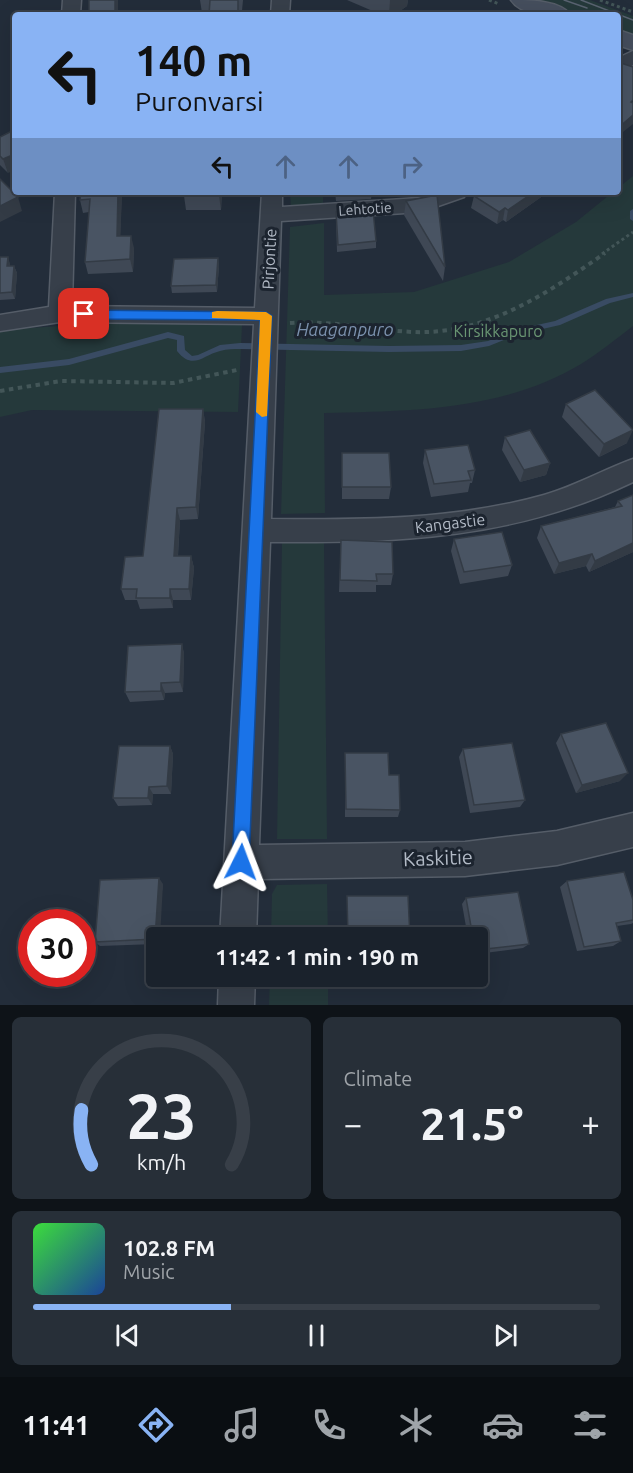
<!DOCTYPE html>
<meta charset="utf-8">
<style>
:root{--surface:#1a222c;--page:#272f38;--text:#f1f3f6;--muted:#9fa4a9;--line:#383f48;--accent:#89b3f4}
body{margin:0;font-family:Ubuntu,sans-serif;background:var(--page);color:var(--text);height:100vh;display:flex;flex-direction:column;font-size:22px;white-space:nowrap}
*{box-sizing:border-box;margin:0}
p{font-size:20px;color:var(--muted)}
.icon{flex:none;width:33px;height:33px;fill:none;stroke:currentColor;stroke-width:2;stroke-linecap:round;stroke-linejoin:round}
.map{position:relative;height:1005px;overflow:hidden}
.drawer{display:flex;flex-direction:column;gap:12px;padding:12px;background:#0e1318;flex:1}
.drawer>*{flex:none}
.guide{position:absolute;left:12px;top:12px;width:609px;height:183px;border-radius:6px;box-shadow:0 6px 24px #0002,0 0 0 2px var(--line);background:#89b3f4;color:#111;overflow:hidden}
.speed{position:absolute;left:18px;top:909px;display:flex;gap:12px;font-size:30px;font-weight:700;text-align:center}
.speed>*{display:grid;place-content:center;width:78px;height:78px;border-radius:50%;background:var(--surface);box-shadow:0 6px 24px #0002,0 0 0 2px var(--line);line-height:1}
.speed .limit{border:9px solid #d22;background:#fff;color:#111}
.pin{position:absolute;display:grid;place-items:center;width:51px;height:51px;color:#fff;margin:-26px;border-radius:12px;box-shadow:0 3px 9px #0006}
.me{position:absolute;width:66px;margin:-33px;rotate:3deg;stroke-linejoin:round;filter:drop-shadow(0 0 4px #0008)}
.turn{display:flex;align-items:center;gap:21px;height:126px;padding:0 24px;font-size:27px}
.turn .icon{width:78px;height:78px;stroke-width:2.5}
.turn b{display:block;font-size:42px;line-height:51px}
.lanes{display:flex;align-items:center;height:57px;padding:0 24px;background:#0003;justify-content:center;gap:30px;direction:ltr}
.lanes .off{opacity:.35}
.big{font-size:45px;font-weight:600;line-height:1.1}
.drawer .tile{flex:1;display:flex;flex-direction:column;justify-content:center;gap:9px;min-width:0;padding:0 21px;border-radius:9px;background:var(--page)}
.drawer .dial{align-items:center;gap:0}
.dial svg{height:156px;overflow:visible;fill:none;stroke:var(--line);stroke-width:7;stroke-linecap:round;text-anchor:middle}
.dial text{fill:var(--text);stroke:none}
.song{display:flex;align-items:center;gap:18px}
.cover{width:72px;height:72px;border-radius:9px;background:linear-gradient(135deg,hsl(120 70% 55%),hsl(220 70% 35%))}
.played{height:6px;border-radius:3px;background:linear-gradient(90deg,var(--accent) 35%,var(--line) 35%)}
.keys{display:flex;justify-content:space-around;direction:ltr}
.heat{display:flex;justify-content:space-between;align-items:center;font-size:33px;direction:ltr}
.drawer .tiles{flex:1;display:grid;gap:12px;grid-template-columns:1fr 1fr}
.tile:last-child{grid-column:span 2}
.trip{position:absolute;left:146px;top:927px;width:342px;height:60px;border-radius:6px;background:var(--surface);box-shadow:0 6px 24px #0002,0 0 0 2px var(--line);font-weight:600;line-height:60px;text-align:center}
.tab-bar{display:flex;height:96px;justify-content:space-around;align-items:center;background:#0a0e12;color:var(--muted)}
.tab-bar .icon{width:42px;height:42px}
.tab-bar .active{color:var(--accent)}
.tab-bar b{font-size:27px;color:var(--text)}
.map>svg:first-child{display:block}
.green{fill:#25393b}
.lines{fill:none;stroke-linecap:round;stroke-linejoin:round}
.stream{fill:#394b63;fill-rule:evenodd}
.minor-casing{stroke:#555d68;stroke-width:3}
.secondary-casing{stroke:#555d68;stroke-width:3}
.path-far1{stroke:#435658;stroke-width:3;stroke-dasharray:3 3;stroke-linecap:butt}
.path{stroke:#435658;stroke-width:4;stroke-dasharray:4.5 4.5;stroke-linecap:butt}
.minor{fill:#373f4a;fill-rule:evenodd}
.secondary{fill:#454e5d;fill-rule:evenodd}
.tram{stroke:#596371;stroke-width:1.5}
.wall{fill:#3f4855}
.shaded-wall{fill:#333b45}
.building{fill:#495463;stroke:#333b45;stroke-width:1.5}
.route{fill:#1a73e8;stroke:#114b97;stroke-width:1.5}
.slow{fill:#f59e0b}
.labels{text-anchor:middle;stroke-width:6;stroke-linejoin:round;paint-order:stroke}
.far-street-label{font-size:14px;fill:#b2bac6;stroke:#1c242f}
.street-label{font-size:16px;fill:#b2bac6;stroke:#1c242f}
.park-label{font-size:16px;fill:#6a9673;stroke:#1c242f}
.water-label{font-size:18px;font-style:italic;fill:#7b91ad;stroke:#1c242f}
.near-street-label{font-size:20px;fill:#b2bac6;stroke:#1c242f}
</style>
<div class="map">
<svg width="633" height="1005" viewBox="0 0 633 1005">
<rect width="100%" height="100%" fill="#232d3a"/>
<g class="green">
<polygon points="537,0 590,0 633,16 633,37 618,31 618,15 576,15"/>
<path d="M633 176V326C616 339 599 353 581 364 503 411 412 411 324 413L325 513 281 514 290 227 324 223V295L414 292 509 262 576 222 613 192H618V188Z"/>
<polygon points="290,192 323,192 323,205 291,207"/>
<polygon points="135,321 242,325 238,412 32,410 0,417 0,330"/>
<polygon points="282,543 324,543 327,839 277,839"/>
<polygon points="327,884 328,937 271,937 272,894 277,885"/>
<polygon points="270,977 328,977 328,1005 269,1005"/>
</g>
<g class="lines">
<g class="stream">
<polygon points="633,209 633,221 630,219 630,211"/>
<path d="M633 293V297L610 303 560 325 516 335 489 346 461 351 389 352 240 349C234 349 227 349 220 351 203 355 193 371 177 351V340L168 338 69 365 0 373V367L69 359 168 332 184 336 185 350 192 356 198 355 220 345 240 343 389 346 461 345 488 341 514 330 555 321 606 299Z"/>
</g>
<defs>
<g id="minor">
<polygon points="63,0 81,0 80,15 62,15"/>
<polygon points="272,0 290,0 289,15 271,15"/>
<polygon points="633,51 633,65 618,73 618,58"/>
<path d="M55 192H75L72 306 255 308 262 192H282V207L419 198 436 192H467L464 197 421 212 281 221 271 519C362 520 455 520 544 495 575 486 603 470 633 459V482C515 539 398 543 270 542L259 845 465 842 557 831 633 813V847L557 865 465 876 258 879 256 938H220L254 324 60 322 0 331V315L49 307Z"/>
<polygon points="219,976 255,976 254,1005 218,1005"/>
</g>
<g id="secondary">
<path d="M511 0C529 0 559 0 571 15 553 15 522 17 511 0Z"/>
<polygon points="618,30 633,35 633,50 618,45"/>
</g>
</defs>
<use href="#minor" class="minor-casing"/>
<use href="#secondary" class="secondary-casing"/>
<g class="path-far1">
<polyline points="489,0 499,4"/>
<polyline points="600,0 633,12"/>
<polyline points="602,254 633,232"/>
</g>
<g class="path">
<path d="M290 323C332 320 372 330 413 332 486 335 548 293 605 253"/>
<polyline points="0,391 61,381 173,383 237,370"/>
</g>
<use href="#minor" class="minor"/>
<use href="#secondary" class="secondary"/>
<g class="tram">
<polyline points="564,0 587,8"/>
<polyline points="581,0 633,20"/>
</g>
</g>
<g class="wall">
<polygon points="200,0 243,0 242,11 202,13"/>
<polygon points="347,0 408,0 407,6 394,15 382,15"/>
<polygon points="0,137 8,173 0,165"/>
<polygon points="122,192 120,236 134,248 133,272 88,274 85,262 89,212 83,213 80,200"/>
<polygon points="222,192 221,210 186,210 184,196"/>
<polygon points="335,192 372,192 371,199 336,201"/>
<polygon points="479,192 552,192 547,196 544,195 506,222 503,220 497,224 471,208 474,196"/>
<polygon points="406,201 445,267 443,281 404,215"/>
<polygon points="336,220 376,241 376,248 337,252"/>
<polygon points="0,257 8,257 10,266 14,266 17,273 15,299 0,300"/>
<polygon points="218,258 219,266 217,292 172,293 171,286"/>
<polygon points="566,404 627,443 599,457 562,417"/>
<polygon points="203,409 205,422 198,519 180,520 178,556 191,556 194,568 191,600 173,600 173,608 140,609 137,600 125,600 121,589 143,556"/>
<polygon points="505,437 550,463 546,475 520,482 502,450"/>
<polygon points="425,450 475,470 472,483 470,483 468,492 431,497 423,463"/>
<polygon points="342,453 391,487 389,499 342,499"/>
<polygon points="633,495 633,552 589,572 586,566 554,574 537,538 541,526 615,507 618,501"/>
<polygon points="454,539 512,565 508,576 460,584 451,551"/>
<polygon points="341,540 393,574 391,585 376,585 376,592 339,592"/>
<polygon points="182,644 184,654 183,692 165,693 164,700 130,702 125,692"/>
<polygon points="561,734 620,781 576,793 556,743"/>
<polygon points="170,746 173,754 171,794 153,794 152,805 118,806 113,798"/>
<polygon points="463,749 525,800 520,807 470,813 459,757"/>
<polygon points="345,753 389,775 400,810 398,817 345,817"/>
<polygon points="567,881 633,900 633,923 631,924 617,926 621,941 613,946 577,951 560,887"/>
<polygon points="163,884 156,938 156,944 100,946 95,942"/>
<polygon points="347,896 410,938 347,938"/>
<polygon points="466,898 529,944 523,948 477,954 477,938 468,938 462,904"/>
</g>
<g class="shaded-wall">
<rect x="115" y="0" width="3" height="15"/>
<polygon points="390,0 408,0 407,6 394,15 389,15"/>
<polygon points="633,115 633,124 618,136 618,128"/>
<polygon points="15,154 15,170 8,173 3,159"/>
<polygon points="118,192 122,192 120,249 117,236"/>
<polygon points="219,192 222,192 221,210 219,196"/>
<polygon points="394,192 428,192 394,197"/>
<polygon points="534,192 545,192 544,195 506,222 508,210"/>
<polygon points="18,197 22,211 0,222 0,206"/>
<polygon points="505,208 503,220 497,224 499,212"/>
<polygon points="131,236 134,248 133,272 130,259"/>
<polygon points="8,257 10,264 9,273 7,266"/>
<polygon points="218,258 219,266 217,292 216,285"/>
<polygon points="14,266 17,273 15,299 12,292"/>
<polygon points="203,409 205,422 198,519 196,507"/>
<polygon points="633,430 627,443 599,457 604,444"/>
<polygon points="550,463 546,475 520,482 524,470"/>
<polygon points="177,508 180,520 177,568 174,556"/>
<polygon points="633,543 633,552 589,572 595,561"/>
<polygon points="592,554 586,566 554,574 559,563"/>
<polygon points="191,556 194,568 191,600 189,589"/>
<polygon points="170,589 173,600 173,608 170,598"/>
<polygon points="182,644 184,654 183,692 180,682"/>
<polygon points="161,683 165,693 164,700 161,691"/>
<polygon points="170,746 173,754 171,794 167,786"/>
<polygon points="628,773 620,781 576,793 582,785"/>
<polygon points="149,787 153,794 152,805 148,798"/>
<polygon points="159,878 163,884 160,938 156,938 156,940 155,939"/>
</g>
<g class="building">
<rect x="89" y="0" width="26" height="15"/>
<polygon points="210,0 238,0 238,15 209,15"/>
<polygon points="618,62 633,67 633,100 631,102 633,103 633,115 618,128"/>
<polygon points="10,132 15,137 15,154 3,159 0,156 0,137"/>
<polygon points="0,179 18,197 0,206"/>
<polygon points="81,192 118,192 117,236 131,236 130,259 85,262 90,199 80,200"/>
<polygon points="185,192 219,192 219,196 184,196"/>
<polygon points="336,192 365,192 336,194"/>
<polygon points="479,192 534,192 508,210 505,208 499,212 474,196"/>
<polygon points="437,195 445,267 406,201"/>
<polygon points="373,210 376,241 338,245 336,212"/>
<polygon points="0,257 8,257 7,266 14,266 12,292 0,293"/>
<polygon points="218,258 216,285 171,286 174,259"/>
<polygon points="595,390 633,430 604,444 566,404"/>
<polygon points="159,409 203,409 196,507 177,508 174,556 191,556 189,589 170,589 170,598 136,598 137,589 121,589 125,557 143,556"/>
<polygon points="530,430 550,463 524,470 505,437"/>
<polygon points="468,445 475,470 468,471 471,480 434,484 425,450"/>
<polygon points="342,453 389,453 391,487 342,487"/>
<polygon points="633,495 633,543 595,561 592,554 559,563 541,526 622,506 618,501"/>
<polygon points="502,532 512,565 464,572 454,539"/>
<polygon points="341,540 392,542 393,574 376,574 377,581 340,580"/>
<polygon points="182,644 180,682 161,683 161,691 125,692 128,646"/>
<polygon points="606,723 628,773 582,785 561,734"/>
<polygon points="512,743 525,800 474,805 463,749"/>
<polygon points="119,746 170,746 167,786 149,787 148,798 113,798"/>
<polygon points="345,753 388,753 389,775 399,775 400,810 346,809"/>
<polygon points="624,872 633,900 633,920 616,923 621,941 584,947 567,881"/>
<polygon points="159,878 155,939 95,942 100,880"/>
<polygon points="518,892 529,944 477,950 477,938 473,938 466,898"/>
<polygon points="347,896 408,896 410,938 348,938"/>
</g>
<polygon class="route" points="84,310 266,312 272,316 249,862 247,868 241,871 235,868 232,862 260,320 84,319 78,314"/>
<polygon class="slow" points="217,311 266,312 272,316 267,416 262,417 256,412 260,320 212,318 212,312"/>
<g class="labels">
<g class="far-street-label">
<text transform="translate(365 209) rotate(-4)" y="5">Lehtotie</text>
</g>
<g class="street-label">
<text transform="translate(269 259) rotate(-87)" y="6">Pirjontie</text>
<text transform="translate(450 523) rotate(-7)" y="6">Kangastie</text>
</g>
<g class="park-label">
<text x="498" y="337">Kirsikkapuro</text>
</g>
<g class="water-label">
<text x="345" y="336">Haaganpuro</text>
</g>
<g class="near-street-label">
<text transform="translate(438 858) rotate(-2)" y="7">Kaskitie</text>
</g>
</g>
</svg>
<div class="speed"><div class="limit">30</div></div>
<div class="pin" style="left:84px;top:314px;background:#d93025"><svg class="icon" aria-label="arrive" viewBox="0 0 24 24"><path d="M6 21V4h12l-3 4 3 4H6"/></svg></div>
<svg class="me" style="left:241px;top:862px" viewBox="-20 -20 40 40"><path d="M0-17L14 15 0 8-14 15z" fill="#1a73e8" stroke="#fff" stroke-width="4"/></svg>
<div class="trip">11:42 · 1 min · 190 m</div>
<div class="guide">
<div class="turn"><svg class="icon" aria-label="left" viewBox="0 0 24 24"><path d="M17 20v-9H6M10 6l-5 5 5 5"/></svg><div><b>140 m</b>Puronvarsi</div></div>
<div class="lanes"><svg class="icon" aria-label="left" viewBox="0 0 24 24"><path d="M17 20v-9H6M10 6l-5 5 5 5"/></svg><svg class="icon off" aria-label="ahead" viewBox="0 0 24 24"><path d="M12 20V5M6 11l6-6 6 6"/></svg><svg class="icon off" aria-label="ahead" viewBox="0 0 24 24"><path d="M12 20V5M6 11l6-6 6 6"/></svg><svg class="icon off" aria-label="right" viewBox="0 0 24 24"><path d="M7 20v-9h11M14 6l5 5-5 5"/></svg></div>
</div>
</div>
<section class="drawer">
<div class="tiles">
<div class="tile dial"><svg viewBox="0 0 100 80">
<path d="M14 69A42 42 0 1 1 86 69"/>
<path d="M14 69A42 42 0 0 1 9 41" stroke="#89b3f4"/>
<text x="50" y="56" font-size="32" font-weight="700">23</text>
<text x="50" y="72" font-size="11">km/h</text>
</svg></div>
<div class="tile"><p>Climate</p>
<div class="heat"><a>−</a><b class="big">21.5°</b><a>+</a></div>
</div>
<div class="tile">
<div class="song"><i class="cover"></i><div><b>102.8 FM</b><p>Music</p></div></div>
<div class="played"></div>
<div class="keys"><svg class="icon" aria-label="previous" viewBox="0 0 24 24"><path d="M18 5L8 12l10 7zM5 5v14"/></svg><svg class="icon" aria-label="pause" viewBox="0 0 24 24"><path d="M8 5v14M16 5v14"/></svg><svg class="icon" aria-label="next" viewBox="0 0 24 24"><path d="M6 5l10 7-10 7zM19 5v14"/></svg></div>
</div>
</div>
</section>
<nav class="tab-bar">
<b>11:41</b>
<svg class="icon active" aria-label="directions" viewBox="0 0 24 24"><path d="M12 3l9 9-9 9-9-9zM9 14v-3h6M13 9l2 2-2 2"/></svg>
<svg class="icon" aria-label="music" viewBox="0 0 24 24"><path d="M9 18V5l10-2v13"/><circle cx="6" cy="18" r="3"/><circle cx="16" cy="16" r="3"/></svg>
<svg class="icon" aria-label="phone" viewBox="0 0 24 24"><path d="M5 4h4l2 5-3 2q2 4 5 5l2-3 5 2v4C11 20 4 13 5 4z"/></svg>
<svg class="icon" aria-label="climate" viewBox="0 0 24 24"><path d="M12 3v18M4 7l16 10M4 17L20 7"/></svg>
<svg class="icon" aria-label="car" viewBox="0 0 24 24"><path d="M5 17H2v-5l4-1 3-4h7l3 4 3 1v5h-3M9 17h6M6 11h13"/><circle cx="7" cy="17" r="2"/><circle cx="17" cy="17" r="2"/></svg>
<svg class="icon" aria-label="filters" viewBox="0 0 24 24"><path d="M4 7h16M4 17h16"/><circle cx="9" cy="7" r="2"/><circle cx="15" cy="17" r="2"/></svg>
</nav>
